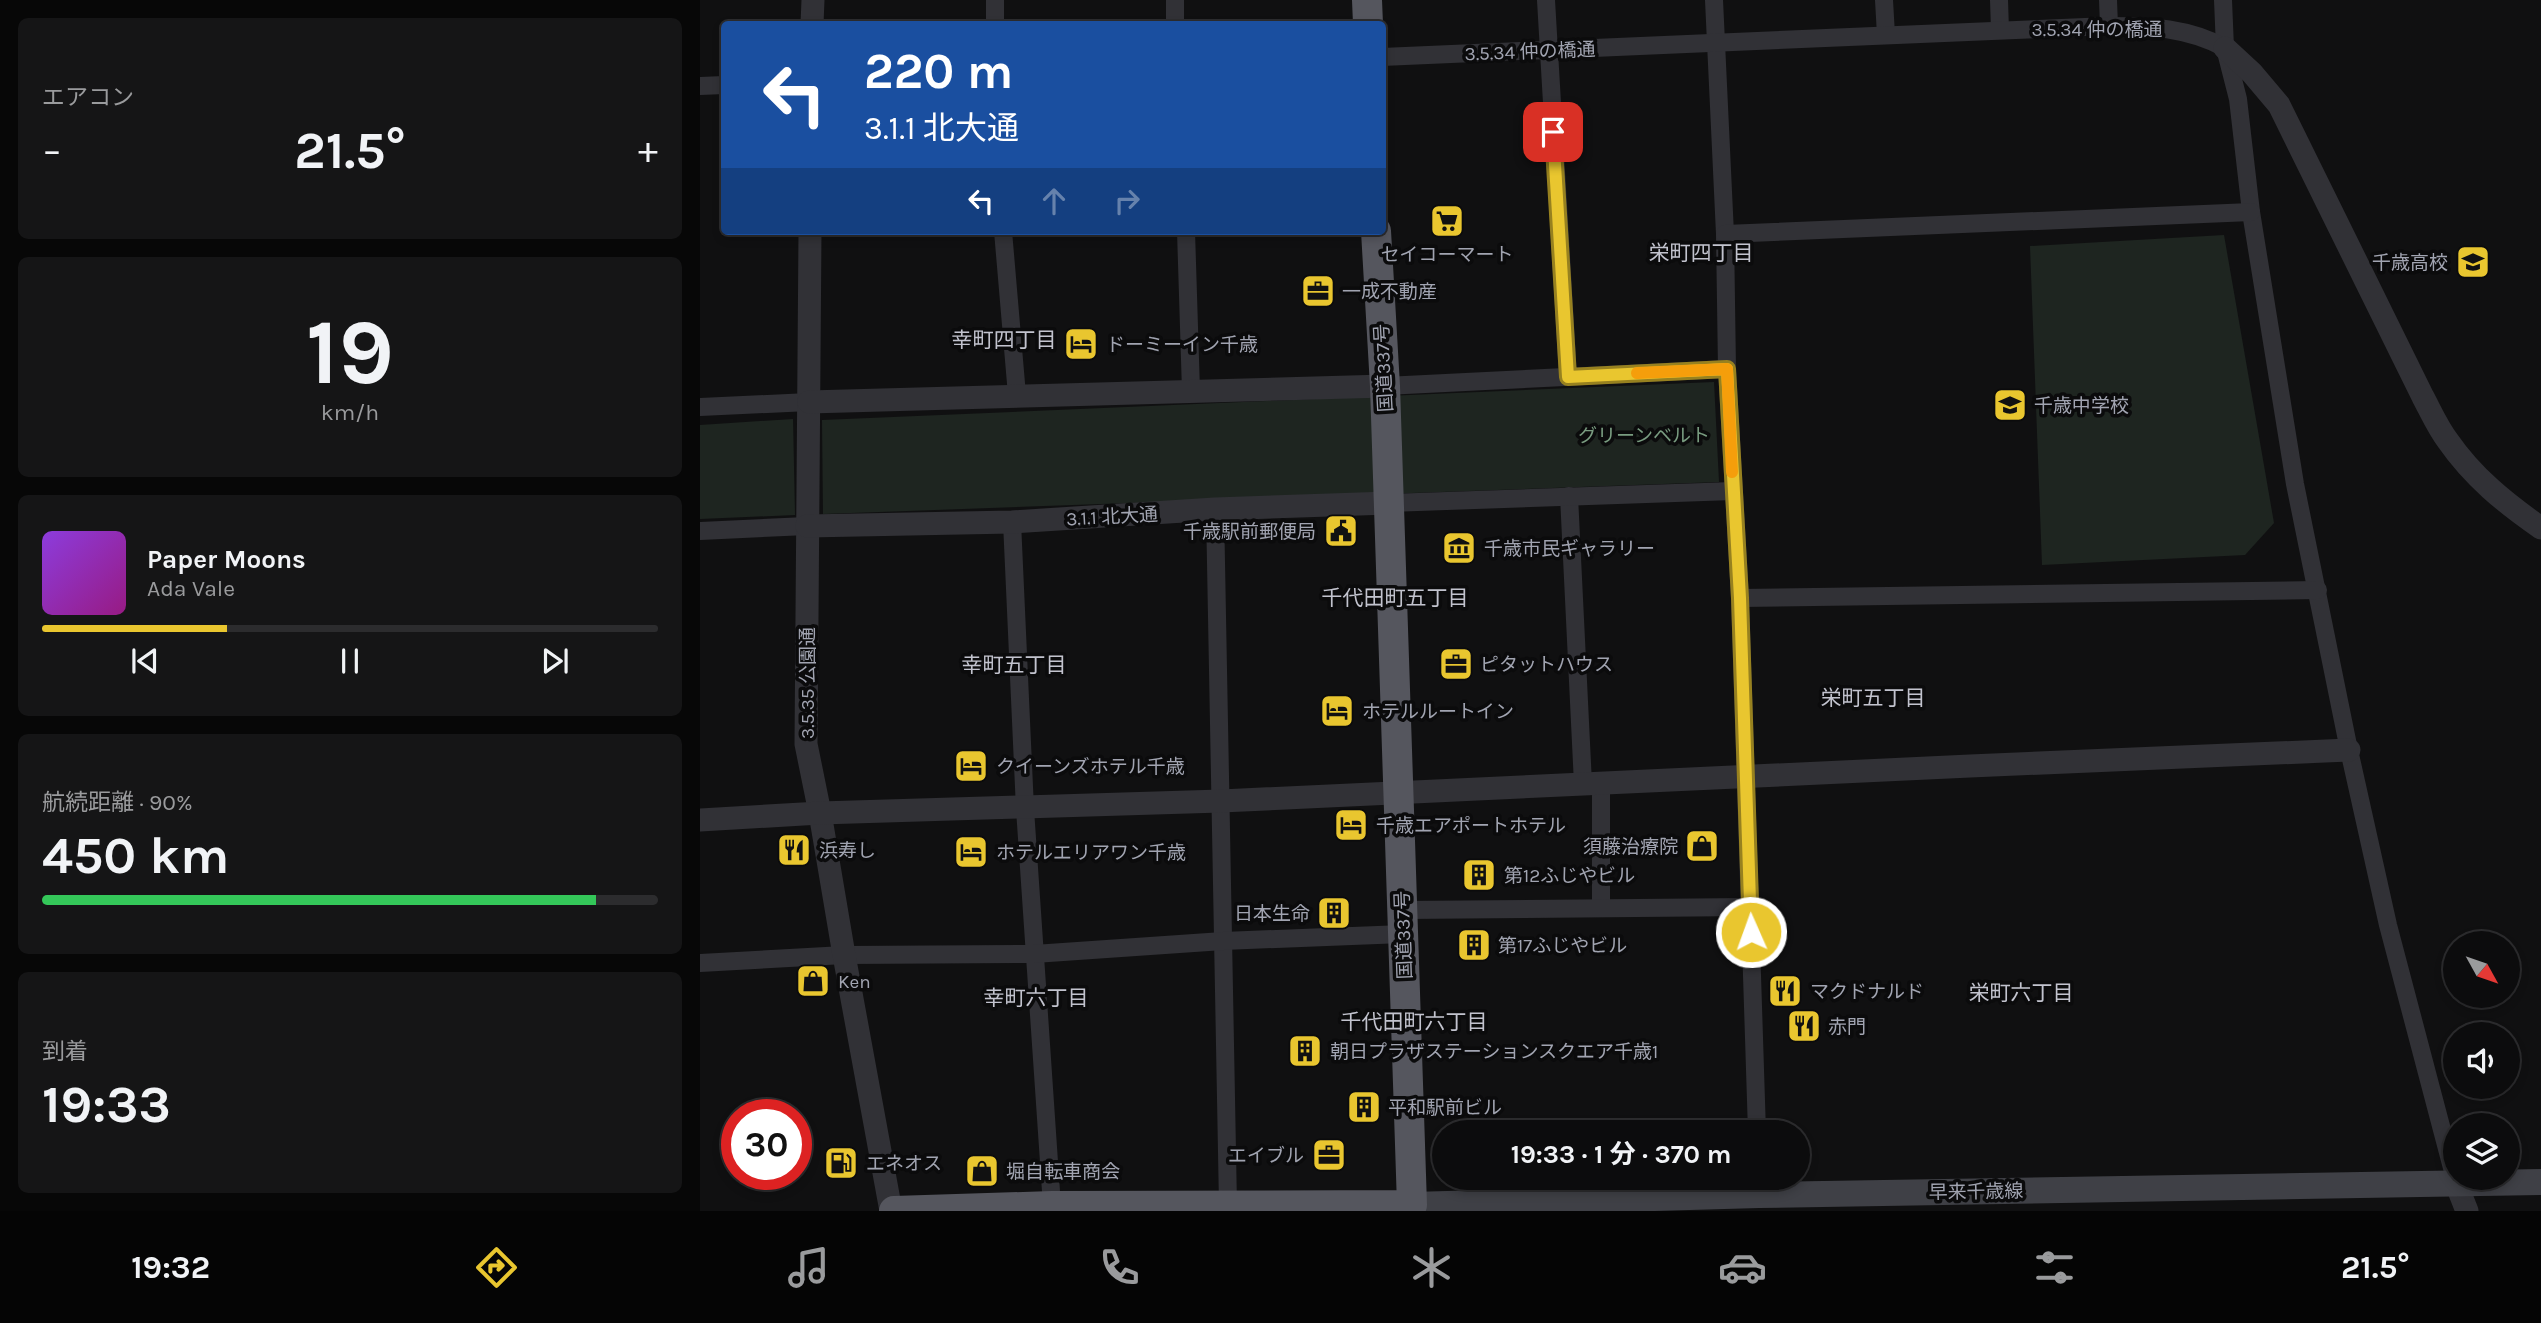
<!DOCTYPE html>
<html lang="ja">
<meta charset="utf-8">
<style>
:root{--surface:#0c0c0d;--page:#151516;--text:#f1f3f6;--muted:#9a9b9d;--line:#2c2c2e;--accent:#e9c62f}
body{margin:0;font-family:Karla,"Noto Sans JP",sans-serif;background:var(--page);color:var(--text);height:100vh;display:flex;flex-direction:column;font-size:26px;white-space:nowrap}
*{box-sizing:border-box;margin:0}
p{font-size:23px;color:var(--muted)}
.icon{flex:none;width:38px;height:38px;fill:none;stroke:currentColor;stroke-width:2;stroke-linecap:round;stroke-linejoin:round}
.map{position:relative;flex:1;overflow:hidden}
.drawer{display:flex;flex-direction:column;gap:18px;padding:18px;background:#070707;width:700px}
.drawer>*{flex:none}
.banner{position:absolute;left:21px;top:21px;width:665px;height:214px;border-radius:7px;box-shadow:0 4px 10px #0003,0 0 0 2px var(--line);background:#1a4fa0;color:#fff;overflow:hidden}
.needle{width:46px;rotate:130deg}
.controls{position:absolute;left:1743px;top:931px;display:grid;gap:14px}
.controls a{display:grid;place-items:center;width:77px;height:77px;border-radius:50%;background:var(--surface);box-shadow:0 4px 10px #0003,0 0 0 2px var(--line);font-size:35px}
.speed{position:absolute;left:21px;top:1099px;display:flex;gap:14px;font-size:35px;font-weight:700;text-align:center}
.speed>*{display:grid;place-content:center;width:91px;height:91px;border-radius:50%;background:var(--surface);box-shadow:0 4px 10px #0003,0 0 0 2px var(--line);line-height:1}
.speed .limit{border:10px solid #d22;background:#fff;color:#111}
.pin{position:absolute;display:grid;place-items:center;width:60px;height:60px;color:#fff;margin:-30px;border-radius:14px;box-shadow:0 4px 10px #0006}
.me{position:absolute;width:77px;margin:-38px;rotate:358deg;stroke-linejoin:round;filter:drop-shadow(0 0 5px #0008)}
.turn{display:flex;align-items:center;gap:24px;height:147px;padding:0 28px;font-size:32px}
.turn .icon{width:91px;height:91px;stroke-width:2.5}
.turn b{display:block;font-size:49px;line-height:60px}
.lanes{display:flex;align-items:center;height:66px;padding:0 28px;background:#0003;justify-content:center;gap:35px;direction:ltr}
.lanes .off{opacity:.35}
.big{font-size:52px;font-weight:700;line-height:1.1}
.drawer .widget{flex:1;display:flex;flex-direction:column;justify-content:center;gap:10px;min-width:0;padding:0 24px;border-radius:10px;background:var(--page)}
.drawer .dial{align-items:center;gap:0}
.dial b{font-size:91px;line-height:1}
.song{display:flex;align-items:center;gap:21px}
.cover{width:84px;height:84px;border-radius:10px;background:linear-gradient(135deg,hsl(270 70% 55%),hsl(310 70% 35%))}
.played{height:7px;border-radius:4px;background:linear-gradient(90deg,var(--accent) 30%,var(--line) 30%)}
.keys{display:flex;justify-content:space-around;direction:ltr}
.heat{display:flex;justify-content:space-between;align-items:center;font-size:38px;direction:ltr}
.charge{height:10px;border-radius:5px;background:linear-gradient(90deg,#34c759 90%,var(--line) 0)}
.trip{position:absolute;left:732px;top:1120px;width:378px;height:70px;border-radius:35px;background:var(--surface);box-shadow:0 4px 10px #0003,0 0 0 2px var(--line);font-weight:700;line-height:70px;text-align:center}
.tab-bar{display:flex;height:112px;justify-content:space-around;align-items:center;background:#050505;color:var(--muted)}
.tab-bar .icon{width:49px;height:49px}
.tab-bar .active{color:var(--accent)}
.tab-bar b{font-size:32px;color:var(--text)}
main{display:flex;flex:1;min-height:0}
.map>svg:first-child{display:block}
.green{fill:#1e2520}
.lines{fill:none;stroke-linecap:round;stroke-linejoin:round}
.minor{stroke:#313136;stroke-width:18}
.tertiary{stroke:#313136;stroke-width:23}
.secondary{stroke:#3f4046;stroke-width:26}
.trunk{stroke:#55565e;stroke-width:30}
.route-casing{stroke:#97811f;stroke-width:18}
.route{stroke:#e9c62f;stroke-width:12}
.slow{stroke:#f59e0b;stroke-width:12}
.labels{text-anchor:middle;stroke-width:7;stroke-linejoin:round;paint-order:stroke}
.street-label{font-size:19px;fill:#a1a4b1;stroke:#0b0b0c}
.poi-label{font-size:19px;fill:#a1a4b1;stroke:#0b0b0c;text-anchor:start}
.park-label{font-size:19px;fill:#799c80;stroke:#0b0b0c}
.neighbourhood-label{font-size:21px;fill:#c2c3ce;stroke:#0b0b0c}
</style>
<main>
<section class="drawer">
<div class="widget"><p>エアコン</p>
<div class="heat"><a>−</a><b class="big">21.5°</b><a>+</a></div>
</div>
<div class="widget dial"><b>19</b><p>km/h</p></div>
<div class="widget">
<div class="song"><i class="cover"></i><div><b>Paper Moons</b><p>Ada Vale</p></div></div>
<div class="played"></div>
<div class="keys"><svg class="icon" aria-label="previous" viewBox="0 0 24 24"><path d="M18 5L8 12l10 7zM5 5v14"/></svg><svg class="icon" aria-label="pause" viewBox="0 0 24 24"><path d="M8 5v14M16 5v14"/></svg><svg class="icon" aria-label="next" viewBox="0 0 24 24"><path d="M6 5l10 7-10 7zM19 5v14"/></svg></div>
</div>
<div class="widget"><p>航続距離 · 90%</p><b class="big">450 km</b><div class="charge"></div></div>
<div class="widget"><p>到着</p><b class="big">19:33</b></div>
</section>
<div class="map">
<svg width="1841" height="1211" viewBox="0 0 1841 1211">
<rect width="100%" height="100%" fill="#101011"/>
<g class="green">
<polygon points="1524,235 1574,523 1545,555 1342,565 1330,246"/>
<polygon points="1014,382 1019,482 123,514 122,420"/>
<polygon points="93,419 95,515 0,519 0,425"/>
</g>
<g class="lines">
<g class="minor">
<polyline points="295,0 295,24"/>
<polyline points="475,0 475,24"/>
<polyline points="846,0 868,377"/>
<polyline points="1014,0 1025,234 1027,369 1040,598 1057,1132"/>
<polyline points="1184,0 1186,35"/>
<polyline points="1299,0 1300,30"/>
<polyline points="1408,0 1409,26"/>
<polyline points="1523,0 1525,48 1538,99 1551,212 1595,484 1649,750 1688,925 1756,1183"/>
<path d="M682 57 1409 26C1449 26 1490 28 1525 48"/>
<polyline points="0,86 24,85"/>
<polyline points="303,231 317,395"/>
<polyline points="486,231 491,391"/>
<polyline points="1025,234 1551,212"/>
<polyline points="685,386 1027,369"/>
<polyline points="0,407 109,402"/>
<polyline points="869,496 883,784"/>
<polyline points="689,503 1033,491"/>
<polyline points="515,509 528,1205"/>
<polyline points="312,522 325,809 352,1206"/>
<polyline points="0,531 107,526"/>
<polyline points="1040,598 1618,590"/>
<polyline points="901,908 901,783"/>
<polyline points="703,910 1050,907"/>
<polyline points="0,963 144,955 334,954 523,941 703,934"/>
</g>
<g class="tertiary">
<polyline points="112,24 113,0"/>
<path d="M1525 48 1552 73 1579 105 1723 397C1731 412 1738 428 1748 441 1773 477 1805 503 1841 528"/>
<polyline points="110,231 106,744 120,813 144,955 191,1211"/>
<polyline points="109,402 685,386"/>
<polyline points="107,526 312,522 515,509 689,503"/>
<polyline points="0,820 120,813 521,801 1270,766 1649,750"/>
<polyline points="1756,1183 1767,1211"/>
</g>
<polyline class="secondary" points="712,1205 1059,1195 1841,1182"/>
<g class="trunk">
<polyline points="667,0 668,24"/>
<polyline points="194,1211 352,1206 712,1205 685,386 676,231"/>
</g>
</g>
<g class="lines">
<defs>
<polyline id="route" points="853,132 868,377 1027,369 1040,598 1051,932"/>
</defs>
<use href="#route" class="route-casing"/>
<use href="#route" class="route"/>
<polyline class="slow" points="937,373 1027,369 1032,472"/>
</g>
<defs>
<symbol id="supermarket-square" viewBox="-11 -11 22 22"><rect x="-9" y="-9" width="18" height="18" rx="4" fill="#e9c62f" stroke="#0b0b0c"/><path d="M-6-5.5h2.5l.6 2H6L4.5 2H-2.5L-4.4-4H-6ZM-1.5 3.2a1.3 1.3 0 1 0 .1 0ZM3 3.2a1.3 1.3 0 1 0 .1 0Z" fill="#111"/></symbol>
<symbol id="school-square" viewBox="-11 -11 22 22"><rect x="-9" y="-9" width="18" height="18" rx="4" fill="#e9c62f" stroke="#0b0b0c"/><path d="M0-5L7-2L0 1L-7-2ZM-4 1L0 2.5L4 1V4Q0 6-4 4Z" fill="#111"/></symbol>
<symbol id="office-square" viewBox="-11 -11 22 22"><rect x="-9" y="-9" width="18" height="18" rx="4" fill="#e9c62f" stroke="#0b0b0c"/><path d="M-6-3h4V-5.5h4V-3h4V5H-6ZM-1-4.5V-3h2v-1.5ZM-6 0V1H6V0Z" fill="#111"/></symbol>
<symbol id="hotel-square" viewBox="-11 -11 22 22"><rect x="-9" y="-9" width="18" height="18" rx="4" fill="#e9c62f" stroke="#0b0b0c"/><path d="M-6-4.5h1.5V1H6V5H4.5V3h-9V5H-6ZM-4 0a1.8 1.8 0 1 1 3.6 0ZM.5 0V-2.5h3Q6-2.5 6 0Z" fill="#111"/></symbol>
<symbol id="civic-square" viewBox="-11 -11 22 22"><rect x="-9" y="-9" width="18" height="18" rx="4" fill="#e9c62f" stroke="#0b0b0c"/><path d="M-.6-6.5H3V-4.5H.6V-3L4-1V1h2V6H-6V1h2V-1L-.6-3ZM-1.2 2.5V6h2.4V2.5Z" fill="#111"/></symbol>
<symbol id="museum-square" viewBox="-11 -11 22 22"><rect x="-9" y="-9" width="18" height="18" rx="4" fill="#e9c62f" stroke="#0b0b0c"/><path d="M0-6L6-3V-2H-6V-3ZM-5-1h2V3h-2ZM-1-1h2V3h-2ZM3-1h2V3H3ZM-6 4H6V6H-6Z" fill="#111"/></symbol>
<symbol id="shop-square" viewBox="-11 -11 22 22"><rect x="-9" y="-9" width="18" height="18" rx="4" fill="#e9c62f" stroke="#0b0b0c"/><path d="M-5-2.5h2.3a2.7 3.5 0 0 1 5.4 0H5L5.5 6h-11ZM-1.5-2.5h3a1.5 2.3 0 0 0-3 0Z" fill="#111"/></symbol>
<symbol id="restaurant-square" viewBox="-11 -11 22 22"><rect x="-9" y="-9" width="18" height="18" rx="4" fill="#e9c62f" stroke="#0b0b0c"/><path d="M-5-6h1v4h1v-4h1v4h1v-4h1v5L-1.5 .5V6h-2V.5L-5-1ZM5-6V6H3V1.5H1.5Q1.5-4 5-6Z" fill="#111"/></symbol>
<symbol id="building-square" viewBox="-11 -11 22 22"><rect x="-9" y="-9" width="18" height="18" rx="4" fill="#e9c62f" stroke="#0b0b0c"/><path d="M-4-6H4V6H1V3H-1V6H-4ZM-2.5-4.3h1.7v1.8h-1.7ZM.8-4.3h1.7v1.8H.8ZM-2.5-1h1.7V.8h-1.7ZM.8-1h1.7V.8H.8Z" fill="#111"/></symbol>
<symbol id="fuel-square" viewBox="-11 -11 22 22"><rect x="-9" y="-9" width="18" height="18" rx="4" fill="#e9c62f" stroke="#0b0b0c"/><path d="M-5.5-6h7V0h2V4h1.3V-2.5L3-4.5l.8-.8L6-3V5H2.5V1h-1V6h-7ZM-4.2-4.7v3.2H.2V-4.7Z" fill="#111"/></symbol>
</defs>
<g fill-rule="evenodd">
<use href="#supermarket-square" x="728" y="202" width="38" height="38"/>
<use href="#school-square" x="1754" y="243" width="38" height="38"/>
<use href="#office-square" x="599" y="272" width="38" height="38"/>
<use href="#hotel-square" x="362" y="325" width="38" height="38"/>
<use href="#school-square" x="1291" y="386" width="38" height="38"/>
<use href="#civic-square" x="622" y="512" width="38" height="38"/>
<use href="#museum-square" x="740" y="529" width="38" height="38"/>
<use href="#office-square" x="737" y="645" width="38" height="38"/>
<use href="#hotel-square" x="618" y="692" width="38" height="38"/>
<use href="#hotel-square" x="252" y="747" width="38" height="38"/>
<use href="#hotel-square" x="632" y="806" width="38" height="38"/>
<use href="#shop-square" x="983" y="827" width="38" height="38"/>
<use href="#restaurant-square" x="75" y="831" width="38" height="38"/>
<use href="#hotel-square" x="252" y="833" width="38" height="38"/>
<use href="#building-square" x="760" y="856" width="38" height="38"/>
<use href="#building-square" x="615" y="894" width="38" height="38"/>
<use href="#building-square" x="755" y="926" width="38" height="38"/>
<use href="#shop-square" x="94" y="962" width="38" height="38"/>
<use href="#restaurant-square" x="1066" y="972" width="38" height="38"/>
<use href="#restaurant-square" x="1085" y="1007" width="38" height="38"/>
<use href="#building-square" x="586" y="1032" width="38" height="38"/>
<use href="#building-square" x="645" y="1088" width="38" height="38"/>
<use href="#office-square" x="610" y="1136" width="38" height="38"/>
<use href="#fuel-square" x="122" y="1144" width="38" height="38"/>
<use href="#shop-square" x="263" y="1152" width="38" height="38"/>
</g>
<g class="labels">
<g class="street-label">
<text x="1397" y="36">3.5.34 仲の橋通</text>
<text transform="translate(830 51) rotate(-2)" y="7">3.5.34 仲の橋通</text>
<text transform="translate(683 368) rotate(-93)" y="7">国道337号</text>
<text transform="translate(412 516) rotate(-3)" y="7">3.1.1 北大通</text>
<text transform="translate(107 683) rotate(-90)" y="7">3.5.35 公園通</text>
<text transform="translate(703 935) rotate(-92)" y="7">国道337号</text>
<text transform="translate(1276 1191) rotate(-1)" y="7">早来千歳線</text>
</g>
<g class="poi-label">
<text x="747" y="261" text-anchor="middle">セイコーマート</text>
<text x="1748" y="269" text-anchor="end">千歳高校</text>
<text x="642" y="298">一成不動産</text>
<text x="406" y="351">ドーミーイン千歳</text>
<text x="1334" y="412">千歳中学校</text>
<text x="616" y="538" text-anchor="end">千歳駅前郵便局</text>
<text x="784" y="555">千歳市民ギャラリー</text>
<text x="780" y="671">ピタットハウス</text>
<text x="662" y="718">ホテルルートイン</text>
<text x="296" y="773">クイーンズホテル千歳</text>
<text x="676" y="832">千歳エアポートホテル</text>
<text x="978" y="853" text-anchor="end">須藤治療院</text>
<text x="119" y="857">浜寿し</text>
<text x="296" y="859">ホテルエリアワン千歳</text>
<text x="804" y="882">第12ふじやビル</text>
<text x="610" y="920" text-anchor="end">日本生命</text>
<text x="798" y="952">第17ふじやビル</text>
<text x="138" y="988">Ken</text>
<text x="1110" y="998">マクドナルド</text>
<text x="1128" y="1033">赤門</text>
<text x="630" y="1058">朝日プラザステーションスクエア千歳1</text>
<text x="688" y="1114">平和駅前ビル</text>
<text x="604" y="1162" text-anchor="end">エイブル</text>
<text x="166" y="1170">エネオス</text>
<text x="306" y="1178">堀自転車商会</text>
</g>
<g class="park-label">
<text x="944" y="442">グリーンベルト</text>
</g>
<g class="neighbourhood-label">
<text x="1001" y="260">栄町四丁目</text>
<text x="304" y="347">幸町四丁目</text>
<text x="695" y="605">千代田町五丁目</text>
<text x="314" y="672">幸町五丁目</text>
<text x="1173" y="705">栄町五丁目</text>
<text x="1321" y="1000">栄町六丁目</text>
<text x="336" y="1005">幸町六丁目</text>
<text x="714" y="1029">千代田町六丁目</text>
</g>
</g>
</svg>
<div class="controls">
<a><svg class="needle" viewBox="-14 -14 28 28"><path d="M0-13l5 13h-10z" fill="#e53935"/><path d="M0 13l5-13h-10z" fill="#9a9b9d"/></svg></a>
<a><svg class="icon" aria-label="sound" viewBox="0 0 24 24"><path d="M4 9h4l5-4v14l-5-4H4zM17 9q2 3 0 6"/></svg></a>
<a><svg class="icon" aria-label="layers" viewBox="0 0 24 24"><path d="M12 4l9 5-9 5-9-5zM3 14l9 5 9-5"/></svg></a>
</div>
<div class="speed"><div class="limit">30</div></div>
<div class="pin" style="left:853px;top:132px;background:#d93025"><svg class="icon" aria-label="arrive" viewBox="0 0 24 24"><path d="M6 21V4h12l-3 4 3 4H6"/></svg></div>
<svg class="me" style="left:1051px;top:932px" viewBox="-20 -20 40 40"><circle r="17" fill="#e9c62f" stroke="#fff" stroke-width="3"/><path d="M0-11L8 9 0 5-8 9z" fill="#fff"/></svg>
<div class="trip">19:33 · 1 分 · 370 m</div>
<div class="banner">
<div class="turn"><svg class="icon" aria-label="left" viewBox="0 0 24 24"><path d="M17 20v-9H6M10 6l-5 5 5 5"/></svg><div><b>220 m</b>3.1.1 北大通</div></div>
<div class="lanes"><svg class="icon" aria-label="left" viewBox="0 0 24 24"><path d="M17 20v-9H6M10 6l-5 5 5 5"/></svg><svg class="icon off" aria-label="ahead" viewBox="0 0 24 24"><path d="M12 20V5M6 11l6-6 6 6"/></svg><svg class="icon off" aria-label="right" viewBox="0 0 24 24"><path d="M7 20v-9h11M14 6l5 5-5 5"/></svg></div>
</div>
</div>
</main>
<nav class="tab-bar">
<b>19:32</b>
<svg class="icon active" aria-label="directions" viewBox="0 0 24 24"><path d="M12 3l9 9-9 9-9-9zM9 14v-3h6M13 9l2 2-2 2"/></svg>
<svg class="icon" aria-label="music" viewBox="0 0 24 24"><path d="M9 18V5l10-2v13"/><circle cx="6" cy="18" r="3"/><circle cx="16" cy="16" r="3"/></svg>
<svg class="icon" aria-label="phone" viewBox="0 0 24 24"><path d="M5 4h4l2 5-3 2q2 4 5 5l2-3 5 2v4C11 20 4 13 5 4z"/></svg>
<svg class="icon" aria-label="climate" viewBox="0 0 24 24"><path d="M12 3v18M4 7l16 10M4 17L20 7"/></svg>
<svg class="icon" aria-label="car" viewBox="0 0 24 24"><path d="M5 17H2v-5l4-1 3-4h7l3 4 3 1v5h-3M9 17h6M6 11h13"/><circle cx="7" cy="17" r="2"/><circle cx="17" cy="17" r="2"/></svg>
<svg class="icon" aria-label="filters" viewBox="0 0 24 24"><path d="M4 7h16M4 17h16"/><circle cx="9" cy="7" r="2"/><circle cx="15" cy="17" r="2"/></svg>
<b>21.5°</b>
</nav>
